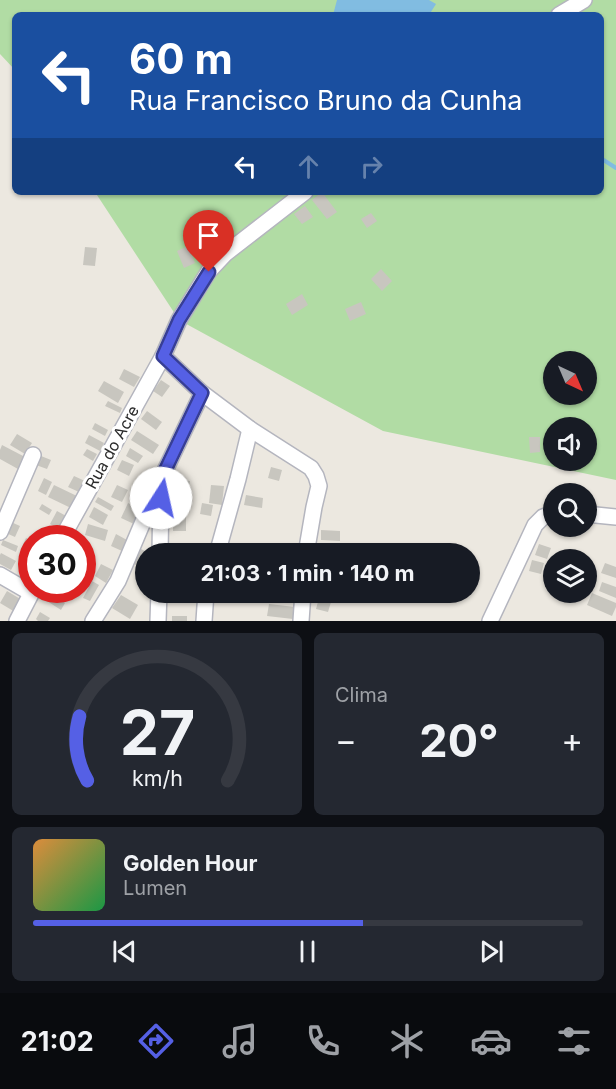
<!DOCTYPE html>
<html lang="pt">
<meta charset="utf-8">
<style>
:root{--surface:#171b24;--page:#242831;--text:#f1f3f6;--muted:#9ea1a6;--line:#363941;--accent:#5560e5}
body{margin:0;font-family:Inter,sans-serif;background:var(--page);color:var(--text);height:100vh;display:flex;flex-direction:column;font-size:22px;white-space:nowrap}
*{box-sizing:border-box;margin:0}
p{font-size:20px;color:var(--muted)}
.icon{flex:none;width:33px;height:33px;fill:none;stroke:currentColor;stroke-width:2;stroke-linecap:round;stroke-linejoin:round}
.map{position:relative;height:621px;overflow:hidden}
.panel{display:flex;flex-direction:column;gap:12px;padding:12px;background:#0d0f14;flex:1}
.panel>*{flex:none}
.top-card{position:absolute;left:12px;top:12px;width:592px;height:183px;border-radius:9px;box-shadow:0 2px 4px #0004;background:#1a4fa0;color:#fff;overflow:hidden}
.needle{width:39px;rotate:136deg}
.tools{position:absolute;left:543px;top:351px;display:grid;gap:12px}
.tools a{display:grid;place-items:center;width:54px;height:54px;border-radius:50%;background:var(--surface);box-shadow:0 2px 4px #0004;font-size:30px}
.speed{position:absolute;left:18px;top:525px;display:flex;gap:12px;font-size:30px;font-weight:700;text-align:center}
.speed>*{display:grid;place-content:center;width:78px;height:78px;border-radius:50%;background:var(--surface);box-shadow:0 2px 4px #0004;line-height:1}
.speed .limit{border:9px solid #d22;background:#fff;color:#111}
.pin{position:absolute;display:grid;place-items:center;width:51px;height:51px;color:#fff;margin:-62px -26px;border-radius:50% 50% 50% 0;rotate:-45deg;box-shadow:0 0 6px #0007}
.pin .icon{rotate:45deg}
.me{position:absolute;width:66px;margin:-33px;rotate:10deg;stroke-linejoin:round;filter:drop-shadow(0 0 4px #0008)}
.turn{display:flex;align-items:center;gap:21px;height:126px;padding:0 18px;font-size:27px}
.turn .icon{width:78px;height:78px;stroke-width:2.5}
.turn b{display:block;font-size:42px;line-height:51px}
.lanes{display:flex;align-items:center;height:57px;padding:0 18px;background:#0003;justify-content:center;gap:30px;direction:ltr}
.lanes .off{opacity:.35}
.big{font-size:45px;font-weight:700;line-height:1.1}
.panel .tile{flex:1;display:flex;flex-direction:column;justify-content:center;gap:9px;min-width:0;padding:0 21px;border-radius:9px;background:var(--page)}
.panel .dial{align-items:center;gap:0}
.dial svg{height:156px;overflow:visible;fill:none;stroke:var(--line);stroke-width:7;stroke-linecap:round;text-anchor:middle}
.dial text{fill:var(--text);stroke:none}
.song{display:flex;align-items:center;gap:18px}
.cover{width:72px;height:72px;border-radius:9px;background:linear-gradient(135deg,hsl(30 70% 55%),hsl(140 70% 35%))}
.played{height:6px;border-radius:3px;background:linear-gradient(90deg,var(--accent) 60%,var(--line) 60%)}
.keys{display:flex;justify-content:space-around;direction:ltr}
.heat{display:flex;justify-content:space-between;align-items:center;font-size:33px;direction:ltr}
.panel .tiles{flex:1;display:grid;gap:12px;grid-template-columns:1fr 1fr}
.tile:last-child{grid-column:span 2}
.trip{position:absolute;left:135px;top:543px;width:345px;height:60px;border-radius:30px;background:var(--surface);box-shadow:0 2px 4px #0004;font-weight:700;line-height:60px;text-align:center}
.menu{display:flex;height:96px;justify-content:space-around;align-items:center;background:#090b0e;color:var(--muted)}
.menu .icon{width:42px;height:42px}
.menu .on{color:var(--accent)}
.menu b{font-size:27px;color:var(--text)}
.map>svg:first-child{display:block}
.green{fill:#b1dca4;fill-rule:evenodd}
.water{fill:#81bce1}
.lines{fill:none;stroke-linecap:round;stroke-linejoin:round}
.stream{stroke:#81bce1;stroke-width:4}
.building{fill:#c8c6bf}
.minor-casing{stroke:#b4b5be;stroke-width:18}
.minor{stroke:#fff;stroke-width:15}
.route-casing{stroke:#373e95;stroke-width:15}
.route{stroke:#5560e5;stroke-width:10}
.labels{text-anchor:middle;stroke-width:6;stroke-linejoin:round;paint-order:stroke}
.street-label{font-size:16px;fill:#2c2c2c;stroke:#fff}
</style>
<div class="map">
<svg width="616" height="621" viewBox="0 0 616 621">
<rect width="100%" height="100%" fill="#ece8e0"/>
<path class="green" d="M0 0H616V480L383 431 179 320 95 192H602V15H15V70L0 54ZM554 362H586V394H554ZM554 428H586V460H554Z"/>
<polygon class="water" points="337,0 429,0 436,4 429,15 333,15"/>
<g class="lines">
<polyline class="stream" points="602,159 616,168"/>
</g>
<g class="building">
<polygon points="322,192 337,212 327,219 312,200"/>
<polygon points="305,206 313,217 302,224 294,214"/>
<polygon points="371,213 377,221 367,228 361,219"/>
<polygon points="188,246 195,263 184,268 177,251"/>
<polygon points="85,247 97,248 95,266 83,265"/>
<polygon points="381,269 392,281 382,291 371,279"/>
<polygon points="302,294 308,305 292,315 286,304"/>
<polygon points="361,302 366,314 350,321 345,309"/>
<polygon points="124,369 140,377 134,387 119,379"/>
<polygon points="161,380 170,386 162,397 153,391"/>
<polygon points="104,381 124,392 118,403 98,391"/>
<polygon points="108,401 122,408 120,413 105,406"/>
<polygon points="147,411 162,422 156,430 141,419"/>
<polygon points="95,423 108,430 105,436 92,429"/>
<polygon points="137,431 159,445 153,454 131,440"/>
<polygon points="17,434 32,443 25,454 10,445"/>
<polygon points="89,435 104,443 100,451 85,443"/>
<polygon points="529,437 540,437 540,452 530,453"/>
<polygon points="2,445 25,457 18,469 0,459 0,450"/>
<polygon points="130,448 143,456 138,463 126,456"/>
<polygon points="87,449 97,454 93,461 83,455"/>
<polygon points="41,456 51,460 47,469 36,465"/>
<polygon points="122,460 134,465 129,476 117,470"/>
<polygon points="271,467 282,470 279,481 268,478"/>
<polygon points="74,476 85,481 79,492 68,487"/>
<polygon points="44,478 52,482 46,495 38,491"/>
<polygon points="176,479 190,481 188,493 174,491"/>
<polygon points="145,480 151,484 142,498 137,494"/>
<polygon points="54,485 79,497 73,509 48,497"/>
<polygon points="117,485 128,490 122,502 111,497"/>
<polygon points="211,485 224,486 222,505 209,503"/>
<polygon points="246,495 263,498 262,508 244,505"/>
<polygon points="98,497 114,506 111,511 95,502"/>
<rect x="174" y="499" width="14" height="12"/>
<polygon points="128,503 141,509 134,524 121,518"/>
<polygon points="202,503 213,505 211,516 200,514"/>
<polygon points="42,504 52,510 49,515 39,509"/>
<polygon points="94,507 108,515 103,525 89,517"/>
<polygon points="57,511 68,517 61,530 50,524"/>
<rect x="173" y="517" width="13" height="14"/>
<polygon points="11,522 20,526 15,537 6,533"/>
<polygon points="88,524 108,530 105,541 85,535"/>
<polygon points="321,530 340,531 340,541 321,540"/>
<polygon points="116,534 127,540 122,551 111,546"/>
<polygon points="26,538 32,541 32,554 21,549"/>
<polygon points="3,540 18,546 16,552 1,545"/>
<polygon points="539,544 551,548 547,559 535,555"/>
<polygon points="141,549 151,554 146,554 146,562 143,568 134,564"/>
<polygon points="1,553 16,561 11,570 0,564 0,555"/>
<polygon points="532,560 544,563 541,574 529,571"/>
<polygon points="28,562 32,564 32,576 22,570"/>
<polygon points="605,563 616,567 616,578 601,573"/>
<polygon points="101,564 113,570 106,583 95,576"/>
<polygon points="92,581 99,585 90,601 83,598"/>
<polygon points="602,582 616,587 616,598 599,591"/>
<polygon points="7,591 22,600 15,612 0,603"/>
<polygon points="215,592 235,592 234,602 214,600"/>
<polygon points="270,592 295,592 294,600 269,598"/>
<polygon points="592,593 616,603 616,607 612,616 587,605"/>
<polygon points="52,594 65,603 61,610 47,601"/>
<polygon points="121,595 138,605 130,619 112,608"/>
<polygon points="319,598 331,602 328,612 316,609"/>
<polygon points="269,604 295,607 293,619 267,616"/>
<polygon points="40,612 50,618 48,621 38,621 36,619"/>
<rect x="172" y="616" width="15" height="5"/>
</g>
<g class="lines">
<defs>
<g id="minor">
<polyline points="559,15 584,0"/>
<polyline points="163,356 202,393 250,429 311,468 316,476 319,486 314,507 306,554"/>
<polyline points="586,514 616,517"/>
<polyline points="0,532 33,455"/>
<polyline points="62,538 163,356 179,320 209,271 225,254 305,192"/>
<polyline points="160,554 161,488"/>
<polyline points="217,554 238,479 250,429"/>
<polyline points="0,575 31,593"/>
<polyline points="17,621 33,590"/>
<polyline points="93,621 118,581 161,479 202,393"/>
<polyline points="158,621 159,592"/>
<polyline points="204,621 206,592"/>
<polyline points="301,621 303,592"/>
<polyline points="490,621 535,525 543,517 554,513"/>
</g>
</defs>
<use href="#minor" class="minor-casing"/>
<use href="#minor" class="minor"/>
</g>
<g class="lines">
<defs>
<polyline id="route" points="161,498 161,479 202,393 163,356 179,320 209,272"/>
</defs>
<use href="#route" class="route-casing"/>
<use href="#route" class="route"/>
</g>
<g class="labels">
<g class="street-label">
<text transform="translate(112 447) rotate(-61)" y="6">Rua do Acre</text>
</g>
</g>
</svg>
<div class="tools">
<a><svg class="needle" viewBox="-14 -14 28 28"><path d="M0-13l5 13h-10z" fill="#e53935"/><path d="M0 13l5-13h-10z" fill="#9ea1a6"/></svg></a>
<a><svg class="icon" aria-label="sound" viewBox="0 0 24 24"><path d="M4 9h4l5-4v14l-5-4H4zM17 9q2 3 0 6"/></svg></a>
<a><svg class="icon" aria-label="search" viewBox="0 0 24 24"><circle cx="10" cy="10" r="6"/><path d="M15 15l6 6"/></svg></a>
<a><svg class="icon" aria-label="layers" viewBox="0 0 24 24"><path d="M12 4l9 5-9 5-9-5zM3 14l9 5 9-5"/></svg></a>
</div>
<div class="speed"><div class="limit">30</div></div>
<div class="pin" style="left:209px;top:272px;background:#d93025"><svg class="icon" aria-label="arrive" viewBox="0 0 24 24"><path d="M6 21V4h12l-3 4 3 4H6"/></svg></div>
<svg class="me" style="left:161px;top:498px" viewBox="-20 -20 40 40"><circle r="19" fill="#fff"/><path d="M0-13L10 11 0 6-10 11z" fill="#5560e5"/></svg>
<div class="trip">21:03 · 1 min · 140 m</div>
<div class="top-card">
<div class="turn"><svg class="icon" aria-label="left" viewBox="0 0 24 24"><path d="M17 20v-9H6M10 6l-5 5 5 5"/></svg><div><b>60 m</b>Rua Francisco Bruno da Cunha</div></div>
<div class="lanes"><svg class="icon" aria-label="left" viewBox="0 0 24 24"><path d="M17 20v-9H6M10 6l-5 5 5 5"/></svg><svg class="icon off" aria-label="ahead" viewBox="0 0 24 24"><path d="M12 20V5M6 11l6-6 6 6"/></svg><svg class="icon off" aria-label="right" viewBox="0 0 24 24"><path d="M7 20v-9h11M14 6l5 5-5 5"/></svg></div>
</div>
</div>
<section class="panel">
<div class="tiles">
<div class="tile dial"><svg viewBox="0 0 100 80">
<path d="M14 69A42 42 0 1 1 86 69"/>
<path d="M14 69A42 42 0 0 1 10 36" stroke="#5560e5"/>
<text x="50" y="56" font-size="32" font-weight="700">27</text>
<text x="50" y="72" font-size="11">km/h</text>
</svg></div>
<div class="tile"><p>Clima</p>
<div class="heat"><a>−</a><b class="big">20°</b><a>+</a></div>
</div>
<div class="tile">
<div class="song"><i class="cover"></i><div><b>Golden Hour</b><p>Lumen</p></div></div>
<div class="played"></div>
<div class="keys"><svg class="icon" aria-label="previous" viewBox="0 0 24 24"><path d="M18 5L8 12l10 7zM5 5v14"/></svg><svg class="icon" aria-label="pause" viewBox="0 0 24 24"><path d="M8 5v14M16 5v14"/></svg><svg class="icon" aria-label="next" viewBox="0 0 24 24"><path d="M6 5l10 7-10 7zM19 5v14"/></svg></div>
</div>
</div>
</section>
<nav class="menu">
<b>21:02</b>
<svg class="icon on" aria-label="directions" viewBox="0 0 24 24"><path d="M12 3l9 9-9 9-9-9zM9 14v-3h6M13 9l2 2-2 2"/></svg>
<svg class="icon" aria-label="music" viewBox="0 0 24 24"><path d="M9 18V5l10-2v13"/><circle cx="6" cy="18" r="3"/><circle cx="16" cy="16" r="3"/></svg>
<svg class="icon" aria-label="phone" viewBox="0 0 24 24"><path d="M5 4h4l2 5-3 2q2 4 5 5l2-3 5 2v4C11 20 4 13 5 4z"/></svg>
<svg class="icon" aria-label="climate" viewBox="0 0 24 24"><path d="M12 3v18M4 7l16 10M4 17L20 7"/></svg>
<svg class="icon" aria-label="car" viewBox="0 0 24 24"><path d="M5 17H2v-5l4-1 3-4h7l3 4 3 1v5h-3M9 17h6M6 11h13"/><circle cx="7" cy="17" r="2"/><circle cx="17" cy="17" r="2"/></svg>
<svg class="icon" aria-label="filters" viewBox="0 0 24 24"><path d="M4 7h16M4 17h16"/><circle cx="9" cy="7" r="2"/><circle cx="15" cy="17" r="2"/></svg>
</nav>
